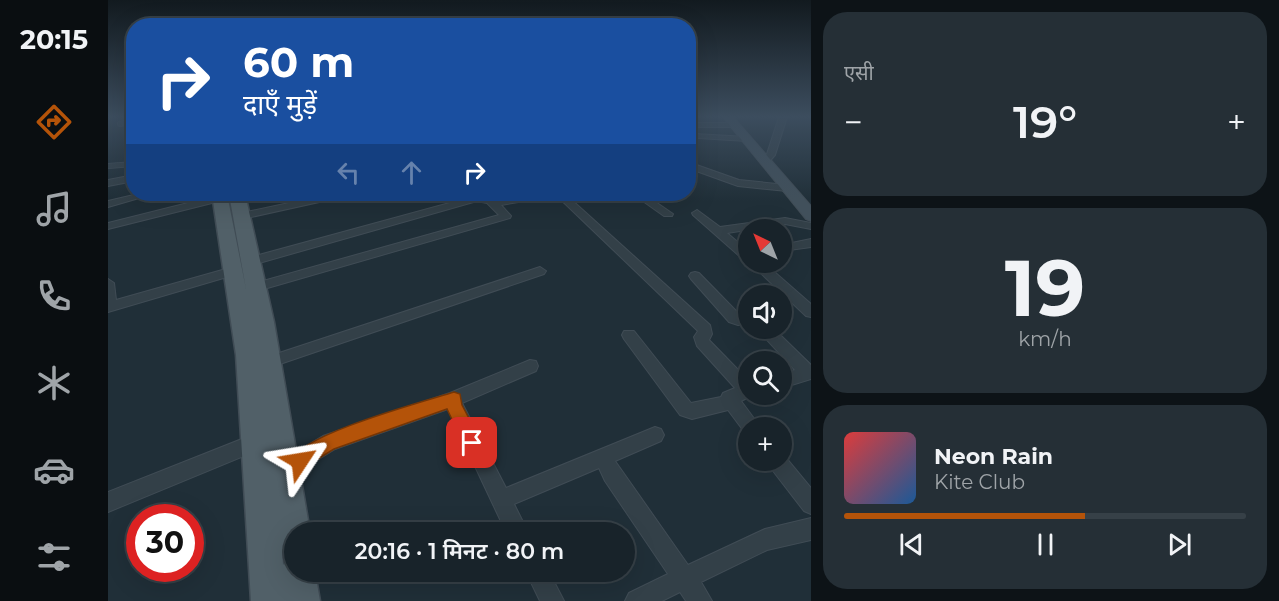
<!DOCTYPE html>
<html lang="hi">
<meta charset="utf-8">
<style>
:root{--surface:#18232a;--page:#252f36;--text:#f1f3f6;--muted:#9fa4a8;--line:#364047;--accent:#b45309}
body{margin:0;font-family:Montserrat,"Noto Sans Devanagari",sans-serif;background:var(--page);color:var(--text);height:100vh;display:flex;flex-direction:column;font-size:22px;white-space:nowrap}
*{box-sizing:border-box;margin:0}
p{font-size:20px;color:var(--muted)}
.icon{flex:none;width:33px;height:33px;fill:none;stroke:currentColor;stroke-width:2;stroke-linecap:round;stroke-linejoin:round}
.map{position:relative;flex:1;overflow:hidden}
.details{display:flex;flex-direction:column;gap:12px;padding:12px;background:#0d1317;width:468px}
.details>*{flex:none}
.hud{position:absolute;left:18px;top:18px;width:570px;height:183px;border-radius:24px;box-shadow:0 6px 24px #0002,0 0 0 2px var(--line);background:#1a4fa0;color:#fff;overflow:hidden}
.needle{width:39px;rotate:317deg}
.buttons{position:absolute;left:630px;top:219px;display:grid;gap:12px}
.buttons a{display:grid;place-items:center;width:54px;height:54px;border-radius:50%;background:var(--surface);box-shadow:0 6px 24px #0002,0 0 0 2px var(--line);font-size:30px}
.speed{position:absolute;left:18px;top:504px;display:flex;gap:12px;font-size:30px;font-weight:700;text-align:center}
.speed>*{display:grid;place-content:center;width:78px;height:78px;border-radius:50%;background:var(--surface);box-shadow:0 6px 24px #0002,0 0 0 2px var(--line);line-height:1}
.speed .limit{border:9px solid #d22;background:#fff;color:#111}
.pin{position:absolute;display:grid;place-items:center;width:51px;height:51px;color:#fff;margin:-26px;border-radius:12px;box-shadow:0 3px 9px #0006}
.me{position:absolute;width:66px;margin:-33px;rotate:57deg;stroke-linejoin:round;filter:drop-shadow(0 0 4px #0008)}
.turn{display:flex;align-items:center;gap:21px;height:126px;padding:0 18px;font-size:27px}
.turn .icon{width:78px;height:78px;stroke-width:2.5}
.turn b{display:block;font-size:42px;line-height:51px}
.lanes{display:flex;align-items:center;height:57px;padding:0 18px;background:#0003;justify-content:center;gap:30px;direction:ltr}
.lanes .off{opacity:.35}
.big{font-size:45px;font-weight:600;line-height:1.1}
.details .tile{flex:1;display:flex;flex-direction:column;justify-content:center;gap:9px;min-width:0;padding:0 21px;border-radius:24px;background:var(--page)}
.details .dial{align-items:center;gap:0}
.dial b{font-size:78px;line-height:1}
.song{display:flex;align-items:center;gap:18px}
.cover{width:72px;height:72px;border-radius:9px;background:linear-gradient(135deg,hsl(0 70% 55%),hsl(210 70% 35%))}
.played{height:6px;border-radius:3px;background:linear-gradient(90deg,var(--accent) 60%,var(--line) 60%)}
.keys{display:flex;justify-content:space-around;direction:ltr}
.heat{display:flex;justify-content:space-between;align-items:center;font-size:33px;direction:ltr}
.trip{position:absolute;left:176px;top:522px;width:351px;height:60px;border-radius:30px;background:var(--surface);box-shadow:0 6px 24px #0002,0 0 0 2px var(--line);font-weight:600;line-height:60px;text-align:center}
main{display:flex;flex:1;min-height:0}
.tabs{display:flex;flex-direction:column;width:108px;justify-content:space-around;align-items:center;background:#0a0e11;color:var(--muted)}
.tabs .icon{width:42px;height:42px}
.tabs .on{color:var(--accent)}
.tabs b{font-size:27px;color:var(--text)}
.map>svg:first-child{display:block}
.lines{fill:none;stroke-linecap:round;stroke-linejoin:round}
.lane-casing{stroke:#404c55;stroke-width:6}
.street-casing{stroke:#404c55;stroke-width:2}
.secondary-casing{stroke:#404c55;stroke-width:2}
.primary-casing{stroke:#404c55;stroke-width:3}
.lane{stroke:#334048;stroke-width:4.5}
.street{fill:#334048;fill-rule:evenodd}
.secondary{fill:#41505b;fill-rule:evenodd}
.primary{fill:#516068;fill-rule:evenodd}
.route{fill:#b45309;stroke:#753606;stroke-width:1.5}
</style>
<main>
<nav class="tabs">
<b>20:15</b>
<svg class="icon on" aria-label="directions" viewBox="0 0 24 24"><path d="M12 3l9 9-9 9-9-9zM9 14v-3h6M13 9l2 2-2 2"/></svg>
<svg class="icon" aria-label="music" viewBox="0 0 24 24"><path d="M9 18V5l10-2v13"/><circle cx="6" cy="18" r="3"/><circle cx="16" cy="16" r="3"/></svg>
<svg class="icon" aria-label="phone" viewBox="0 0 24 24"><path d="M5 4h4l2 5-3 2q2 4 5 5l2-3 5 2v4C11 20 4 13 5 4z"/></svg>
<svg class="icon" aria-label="climate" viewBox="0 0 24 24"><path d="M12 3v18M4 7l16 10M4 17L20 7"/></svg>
<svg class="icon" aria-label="car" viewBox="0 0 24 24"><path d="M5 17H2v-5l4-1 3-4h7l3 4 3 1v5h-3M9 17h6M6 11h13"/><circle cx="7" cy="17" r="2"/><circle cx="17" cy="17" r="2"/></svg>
<svg class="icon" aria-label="filters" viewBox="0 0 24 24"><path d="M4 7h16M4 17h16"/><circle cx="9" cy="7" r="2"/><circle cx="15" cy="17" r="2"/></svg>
</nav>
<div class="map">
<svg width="703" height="601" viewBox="0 0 703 601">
<rect width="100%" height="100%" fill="#202f38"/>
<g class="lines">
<defs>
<g id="lane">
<polyline points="12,124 26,121"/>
<polyline points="0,166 26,164"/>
</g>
<g id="street">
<polygon points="671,117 679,117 667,155 660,163 654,163 653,161 659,154"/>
<polygon points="580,123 628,123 632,125 628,127 580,127"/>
<polygon points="587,134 639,137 643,139 639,141 590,138 586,136"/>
<polygon points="580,162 631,180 679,185 684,188 679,191 630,186 580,168"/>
<polygon points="26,175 26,181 0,186 0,180"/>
<polygon points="30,194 45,194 0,207 0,201"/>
<polygon points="223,194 239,194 234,197 134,219 129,216 134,213"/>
<polygon points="356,194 367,194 388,200 425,194 445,194 440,197 393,205 403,216 402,218 149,291 142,287 144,284 391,215 379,203 369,201 144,265 138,261 140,258 360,198"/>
<polygon points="447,194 457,194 602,325 604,334 601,340 640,380 640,394 647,394 633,401 653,428 640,428 640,435 638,434 620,410 584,419 572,415 516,339 514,335 516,331 526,331 583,403 613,397 615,393 627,388 589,346 586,337 590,331"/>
<polygon points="525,194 536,194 565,214 564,216 556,216"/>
<polygon points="112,195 117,198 116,200 0,229 0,223"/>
<polygon points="589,210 612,227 677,218 703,223 703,229 677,224 619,233 640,251 640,261 636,260 585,215 584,213"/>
<polygon points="703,239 703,247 674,251 674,245"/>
<polygon points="641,262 655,262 703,304 703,317 698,316"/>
<polygon points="125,267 129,268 131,271 129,274 0,312 0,279 6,283 8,300"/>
<polygon points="432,267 438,271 436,274 166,366 161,368 156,366 153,362 156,358"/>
<polygon points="587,272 591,273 631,314 640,314 640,324 630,325 621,322 583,279 581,276 583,273"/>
<polygon points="648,328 665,328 703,365 703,379 674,388 674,374 687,370"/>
<polygon points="422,360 428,361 430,366 428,371 354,403 398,488 547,427 553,429 556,435 553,441 507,461 580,565 657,529 703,518 703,540 659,550 593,582 604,601 578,601 572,592 554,601 517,601 521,593 560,574 497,481 491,468 406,504 420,532 398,532 340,409 227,449 177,480 170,477 167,470 170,463 215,436 342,393"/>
<polygon points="149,433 155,436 158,442 155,448 0,512 0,492"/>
<polygon points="674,453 703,488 703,514 696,511 662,467 660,460 674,460"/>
<polygon points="418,572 441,572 456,601 432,601"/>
</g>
<polygon id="secondary" points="615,117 625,117 703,206 703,221 698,219"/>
<polygon id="primary" points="104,194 119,194 138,289 121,194 137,194 166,322 202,532 186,532 186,556 174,549 175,565 178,560 186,556 186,572 207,572 212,601 143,601 128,355"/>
</defs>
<use href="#lane" class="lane-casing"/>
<use href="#street" class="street-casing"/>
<use href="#secondary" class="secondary-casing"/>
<use href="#primary" class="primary-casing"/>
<use href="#lane" class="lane"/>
<use href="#street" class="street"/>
<use href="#secondary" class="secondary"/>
<use href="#primary" class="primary"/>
</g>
<linearGradient id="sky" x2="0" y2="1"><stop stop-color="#121a1f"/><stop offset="0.58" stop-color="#3c4d5e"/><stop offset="1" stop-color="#3c4d5e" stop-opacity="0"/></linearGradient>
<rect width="703" height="201" fill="url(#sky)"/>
<path class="route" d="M346 392 352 394 354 405 374 443 371 449 364 452 358 449 339 409 226 449 192 470 185 468 182 461C194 434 314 402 346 392Z"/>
</svg>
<div class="buttons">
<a><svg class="needle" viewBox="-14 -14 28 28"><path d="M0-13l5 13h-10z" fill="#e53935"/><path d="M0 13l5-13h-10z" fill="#9fa4a8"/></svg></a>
<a><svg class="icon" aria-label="sound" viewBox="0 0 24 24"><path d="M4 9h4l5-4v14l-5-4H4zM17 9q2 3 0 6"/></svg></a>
<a><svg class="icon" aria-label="search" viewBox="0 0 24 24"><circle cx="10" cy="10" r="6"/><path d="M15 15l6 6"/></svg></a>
<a>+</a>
</div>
<div class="speed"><div class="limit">30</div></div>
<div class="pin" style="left:364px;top:443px;background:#d93025"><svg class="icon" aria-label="arrive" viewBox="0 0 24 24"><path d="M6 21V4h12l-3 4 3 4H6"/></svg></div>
<svg class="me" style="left:192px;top:461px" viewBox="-20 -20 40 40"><path d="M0-17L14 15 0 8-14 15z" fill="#b45309" stroke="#fff" stroke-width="4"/></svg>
<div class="trip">20:16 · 1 मिनट · 80 m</div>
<div class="hud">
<div class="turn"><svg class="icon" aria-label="right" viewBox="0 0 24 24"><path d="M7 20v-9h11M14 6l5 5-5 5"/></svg><div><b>60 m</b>दाएँ मुड़ें</div></div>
<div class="lanes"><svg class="icon off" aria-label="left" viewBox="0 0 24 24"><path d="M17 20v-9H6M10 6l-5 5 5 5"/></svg><svg class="icon off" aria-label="ahead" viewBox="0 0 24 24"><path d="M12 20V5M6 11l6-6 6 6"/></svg><svg class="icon" aria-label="right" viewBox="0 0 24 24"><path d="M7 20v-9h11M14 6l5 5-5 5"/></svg></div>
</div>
</div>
<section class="details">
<div class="tile"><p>एसी</p>
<div class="heat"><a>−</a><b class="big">19°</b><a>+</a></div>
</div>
<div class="tile dial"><b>19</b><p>km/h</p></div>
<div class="tile">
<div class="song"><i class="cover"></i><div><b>Neon Rain</b><p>Kite Club</p></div></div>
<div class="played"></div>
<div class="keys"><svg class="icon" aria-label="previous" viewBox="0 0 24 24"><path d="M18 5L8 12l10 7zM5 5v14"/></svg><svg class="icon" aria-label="pause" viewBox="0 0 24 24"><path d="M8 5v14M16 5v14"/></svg><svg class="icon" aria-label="next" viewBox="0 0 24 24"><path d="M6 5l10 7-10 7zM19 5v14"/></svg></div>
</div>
</section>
</main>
